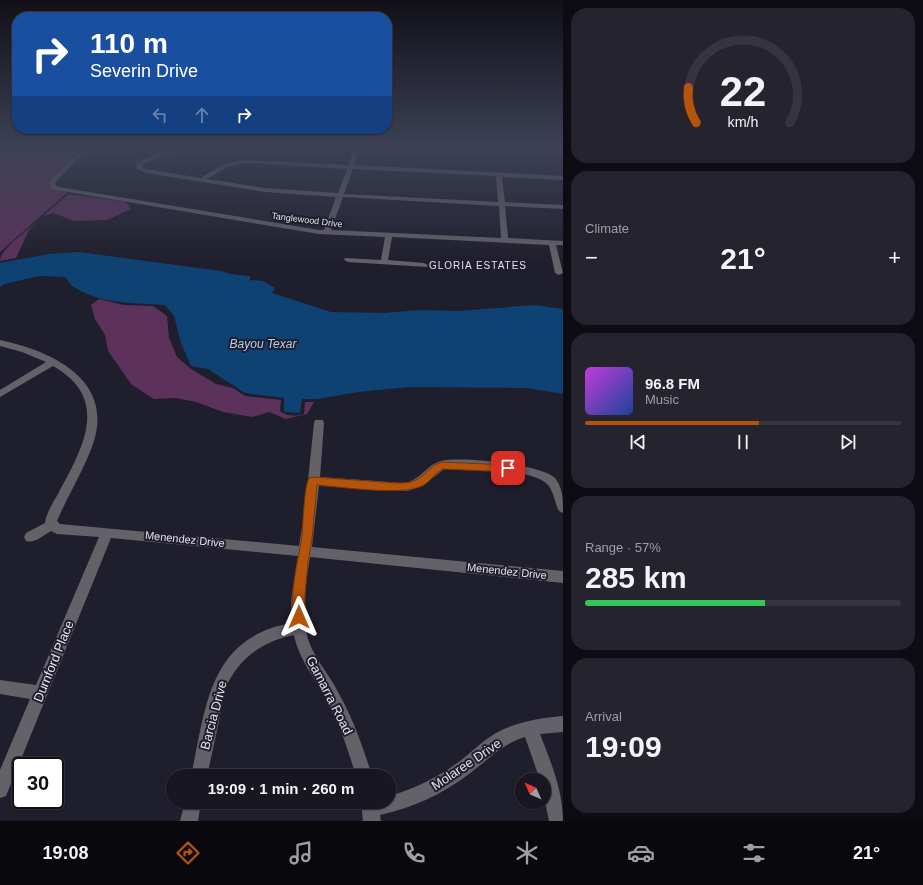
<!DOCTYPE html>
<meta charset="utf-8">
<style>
:root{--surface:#171621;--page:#24232e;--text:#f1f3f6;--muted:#9e9fa5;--line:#36353f;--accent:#b45309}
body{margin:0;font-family:Helvetica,sans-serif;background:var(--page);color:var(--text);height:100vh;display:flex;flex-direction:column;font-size:15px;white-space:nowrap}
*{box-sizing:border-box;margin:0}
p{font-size:13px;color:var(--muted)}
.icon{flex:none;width:22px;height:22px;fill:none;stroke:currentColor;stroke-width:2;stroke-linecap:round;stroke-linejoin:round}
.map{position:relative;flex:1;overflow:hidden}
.side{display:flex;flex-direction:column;gap:8px;padding:8px;background:#0d0c12;width:360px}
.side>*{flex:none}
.top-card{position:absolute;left:12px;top:12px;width:380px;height:122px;border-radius:16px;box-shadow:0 1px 3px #0004,0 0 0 1px var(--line);background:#1a4fa0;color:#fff;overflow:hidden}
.needle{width:26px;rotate:315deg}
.buttons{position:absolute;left:515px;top:773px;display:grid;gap:8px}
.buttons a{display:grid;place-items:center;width:36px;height:36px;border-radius:50%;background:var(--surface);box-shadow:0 1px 3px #0004,0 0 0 1px var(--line);font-size:20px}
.speed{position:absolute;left:12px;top:757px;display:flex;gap:8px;font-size:20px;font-weight:700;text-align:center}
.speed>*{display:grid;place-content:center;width:52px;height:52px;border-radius:50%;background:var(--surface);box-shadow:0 1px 3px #0004,0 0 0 1px var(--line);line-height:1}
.speed .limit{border:2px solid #111;border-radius:6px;background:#fff;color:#111}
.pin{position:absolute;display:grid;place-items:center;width:34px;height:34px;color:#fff;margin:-17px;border-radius:8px;box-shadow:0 2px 6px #0006}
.me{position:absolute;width:44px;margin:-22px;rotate:0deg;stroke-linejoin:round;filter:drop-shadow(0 0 3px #0008)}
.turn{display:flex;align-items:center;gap:14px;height:84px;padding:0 12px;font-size:18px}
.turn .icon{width:52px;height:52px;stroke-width:2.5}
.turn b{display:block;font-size:28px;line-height:34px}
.lanes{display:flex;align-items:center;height:38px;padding:0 12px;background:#0003;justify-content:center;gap:20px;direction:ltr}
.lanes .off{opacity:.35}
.big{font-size:30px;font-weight:600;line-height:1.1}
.side .card{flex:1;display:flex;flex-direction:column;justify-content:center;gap:6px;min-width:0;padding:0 14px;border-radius:16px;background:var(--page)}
.side .dial{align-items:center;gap:0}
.dial svg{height:104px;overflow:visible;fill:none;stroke:var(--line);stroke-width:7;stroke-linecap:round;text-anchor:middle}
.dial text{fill:var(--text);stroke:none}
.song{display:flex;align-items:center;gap:12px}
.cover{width:48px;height:48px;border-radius:6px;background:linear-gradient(135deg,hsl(290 70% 55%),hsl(220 70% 35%))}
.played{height:4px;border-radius:2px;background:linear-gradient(90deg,var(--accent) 55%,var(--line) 55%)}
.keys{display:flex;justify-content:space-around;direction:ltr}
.heat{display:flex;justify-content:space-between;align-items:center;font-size:22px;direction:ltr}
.charge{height:6px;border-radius:3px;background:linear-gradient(90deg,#34c759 57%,var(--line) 0)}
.trip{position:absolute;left:166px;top:769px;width:230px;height:40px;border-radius:20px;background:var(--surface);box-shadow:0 1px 3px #0004,0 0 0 1px var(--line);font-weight:600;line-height:40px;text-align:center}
.tabs{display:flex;height:64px;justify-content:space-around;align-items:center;background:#09090d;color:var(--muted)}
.tabs .icon{width:28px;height:28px}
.tabs .active{color:var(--accent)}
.tabs b{font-size:18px;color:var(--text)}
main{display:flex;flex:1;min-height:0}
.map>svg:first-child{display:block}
.green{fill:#5c315b}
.water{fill:#0e4272}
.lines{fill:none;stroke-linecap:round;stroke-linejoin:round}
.minor{fill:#646168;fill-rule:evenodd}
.route{fill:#b45309;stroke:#753606}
.labels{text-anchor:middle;stroke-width:4;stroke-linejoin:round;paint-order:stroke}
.far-street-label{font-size:9px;fill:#e3e2ec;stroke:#1f1e2c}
.far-neighbourhood-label{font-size:10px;letter-spacing:1px;fill:#e3e2ec;stroke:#1f1e2c}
.street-label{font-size:11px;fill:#e3e2ec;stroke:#1f1e2c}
.water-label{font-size:12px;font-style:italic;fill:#b1d2f5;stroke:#1f1e2c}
.near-street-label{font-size:13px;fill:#e3e2ec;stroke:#1f1e2c}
</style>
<main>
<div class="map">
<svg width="563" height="821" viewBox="0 0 563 821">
<rect width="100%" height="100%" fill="#1f1e2c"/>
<g class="green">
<polygon points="20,149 57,149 83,152 52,185 69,191 0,252 0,156"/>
<polygon points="69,194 126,202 131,209 107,220 74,221 54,213 43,216"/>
<path d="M38 221 29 230 16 258 0 261C0 249 28 230 38 221Z"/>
<path d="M99 299 124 305 153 306 167 316 169 338 177 357 191 369 216 384 233 388 245 396 281 400 280 411C285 416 297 417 304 414L305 402H314L307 414 286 419 269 412 252 417 223 412 196 402 176 398 154 399 131 384 108 351 105 335 95 319 91 305Z"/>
</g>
<path class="water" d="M79 252 221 271 230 274 250 276V280L263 281 275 288 272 293 331 312 384 313 421 310 458 311 534 305 563 309V394L527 388 410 387 358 392 317 399H302L300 413 284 412V398L245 393 208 369 191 366 181 343 174 316 165 305C135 303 102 304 75 288 71 286 68 280 65 277L39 276 4 284 0 287V263L49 254Z"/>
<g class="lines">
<g class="minor">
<polygon points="16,149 23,149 0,158 0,154"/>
<path d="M55 149 84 151 89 149H96L81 156 55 182 56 186 59 187 319 230H324L336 197 265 192 146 173 137 169 136 164C145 156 172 149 183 149L178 152 146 162 142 165V167L147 169 201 178 222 165 243 160 348 165 354 149H359L354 165 563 176V180L502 177 505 202 563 205V209L505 206 508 238 563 241V245H556L563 273 559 275 555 273 549 245 392 237 388 260 424 263 428 265 427 267 348 262 344 260 345 258 381 260 385 237 319 234 56 190 51 188 49 182 79 153 57 151ZM243 163H250L347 169 338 193 265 188 207 179 227 167ZM353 169 496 176 498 202 344 194ZM343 197 499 206 501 238 331 230Z"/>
<polygon points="480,149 563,150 563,154 483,151"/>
<path d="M0 340C52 351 115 380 93 444 84 470 68 495 57 521L60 524 299 546 305 509 314 423 315 420H323L324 423 320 477 404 483C420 481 426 465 441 461 461 456 540 464 555 478 563 488 563 500 563 513L559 511C554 502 554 490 546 483 529 468 467 469 444 469L424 485 408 491 319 486 312 547 563 571V583L310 557C306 584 301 613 308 639 314 658 329 674 338 692 353 718 363 747 372 776H356C348 750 340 725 327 701 316 680 299 660 294 635 263 641 235 660 225 691 222 701 221 711 219 721 215 740 211 758 207 776H191C206 708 208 637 292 623L291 601 298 556 111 538 6 796 0 798V770L30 699 0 694V680L36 685 99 537 57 534 51 531C44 535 34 544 26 541L24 537 26 533 45 523C46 513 54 501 59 492 83 447 111 399 53 366L0 397V390L46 362 22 352 0 346Z"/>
<path d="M563 716V732L540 734C551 762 563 791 563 821H549L544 797V780H540L525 737C502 744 488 760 469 774 443 794 412 808 380 815L381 821H363L361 802H389V796C415 789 438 777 460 761 472 752 482 741 496 733 516 722 539 718 563 716Z"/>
<polygon points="185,802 201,802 198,821 180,821"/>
</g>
</g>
<linearGradient id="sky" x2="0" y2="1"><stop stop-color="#111018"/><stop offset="0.56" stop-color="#3c4156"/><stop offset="1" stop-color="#3c4156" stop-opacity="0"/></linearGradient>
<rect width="563" height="264" fill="url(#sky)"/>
<path class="route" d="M442 462 508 465 511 466 513 468 511 471 508 472 443 469C434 474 430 482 422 486 402 496 342 487 317 485L312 539 308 562 305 594V617L303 621 299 622 295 621C287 603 299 556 302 536 303 524 304 487 309 478L313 477 396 483C403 483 410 483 416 480 426 475 429 466 442 462Z"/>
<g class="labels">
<g class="far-street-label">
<text transform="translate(307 220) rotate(7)" y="3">Tanglewood Drive</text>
</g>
<g class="far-neighbourhood-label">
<text x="478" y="269">GLORIA ESTATES</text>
</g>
<g class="street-label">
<text transform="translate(185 539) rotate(6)" y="4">Menendez Drive</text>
<text transform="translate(507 571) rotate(6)" y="4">Menendez Drive</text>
</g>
<g class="water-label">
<text x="263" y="348">Bayou Texar</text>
</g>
<g class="near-street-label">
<text transform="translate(53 661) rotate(-68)" y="5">Durnford Place</text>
<text transform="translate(330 695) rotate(63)" y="5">Gamarra Road</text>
<text transform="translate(213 715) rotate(-75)" y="5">Barcia Drive</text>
<text transform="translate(466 764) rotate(-34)" y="5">Molaree Drive</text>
</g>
</g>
</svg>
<div class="buttons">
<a><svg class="needle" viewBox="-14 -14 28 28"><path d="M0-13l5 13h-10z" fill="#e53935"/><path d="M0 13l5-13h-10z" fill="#9e9fa5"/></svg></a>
</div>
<div class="speed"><div class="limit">30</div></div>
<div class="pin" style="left:508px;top:468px;background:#d93025"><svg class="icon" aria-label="arrive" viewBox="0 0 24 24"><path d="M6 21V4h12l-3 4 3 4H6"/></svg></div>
<svg class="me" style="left:299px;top:617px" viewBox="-20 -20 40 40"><path d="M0-17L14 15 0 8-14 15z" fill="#b45309" stroke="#fff" stroke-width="4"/></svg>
<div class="trip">19:09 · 1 min · 260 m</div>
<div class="top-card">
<div class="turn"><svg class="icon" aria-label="right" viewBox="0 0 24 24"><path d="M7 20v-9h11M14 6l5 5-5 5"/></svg><div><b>110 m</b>Severin Drive</div></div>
<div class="lanes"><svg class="icon off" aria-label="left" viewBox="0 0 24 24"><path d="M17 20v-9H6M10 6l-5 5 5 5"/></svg><svg class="icon off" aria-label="ahead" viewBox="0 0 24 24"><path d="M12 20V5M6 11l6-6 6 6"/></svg><svg class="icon" aria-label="right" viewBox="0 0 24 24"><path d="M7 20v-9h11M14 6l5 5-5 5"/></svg></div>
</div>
</div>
<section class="side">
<div class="card dial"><svg viewBox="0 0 100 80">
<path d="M14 69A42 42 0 1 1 86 69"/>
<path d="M14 69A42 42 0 0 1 8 42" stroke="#b45309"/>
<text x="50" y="56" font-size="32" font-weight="700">22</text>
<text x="50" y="72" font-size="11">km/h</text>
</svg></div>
<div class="card"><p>Climate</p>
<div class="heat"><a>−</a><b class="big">21°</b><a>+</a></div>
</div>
<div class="card">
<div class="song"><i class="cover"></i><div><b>96.8 FM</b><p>Music</p></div></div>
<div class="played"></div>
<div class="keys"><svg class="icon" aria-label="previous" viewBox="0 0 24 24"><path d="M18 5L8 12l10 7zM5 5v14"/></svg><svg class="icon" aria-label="pause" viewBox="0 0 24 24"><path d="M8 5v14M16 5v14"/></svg><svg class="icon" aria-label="next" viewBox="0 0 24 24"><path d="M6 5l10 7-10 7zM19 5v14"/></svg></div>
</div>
<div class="card"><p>Range · 57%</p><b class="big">285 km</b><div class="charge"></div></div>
<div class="card"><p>Arrival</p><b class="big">19:09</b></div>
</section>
</main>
<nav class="tabs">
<b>19:08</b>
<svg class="icon active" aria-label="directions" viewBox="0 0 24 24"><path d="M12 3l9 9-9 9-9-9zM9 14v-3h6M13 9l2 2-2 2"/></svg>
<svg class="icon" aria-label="music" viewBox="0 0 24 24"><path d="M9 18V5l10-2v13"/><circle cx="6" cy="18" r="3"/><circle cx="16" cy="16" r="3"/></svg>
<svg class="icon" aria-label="phone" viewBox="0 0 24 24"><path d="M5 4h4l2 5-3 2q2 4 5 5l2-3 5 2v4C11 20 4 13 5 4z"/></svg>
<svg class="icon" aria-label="climate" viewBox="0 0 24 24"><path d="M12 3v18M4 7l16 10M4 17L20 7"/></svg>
<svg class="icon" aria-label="car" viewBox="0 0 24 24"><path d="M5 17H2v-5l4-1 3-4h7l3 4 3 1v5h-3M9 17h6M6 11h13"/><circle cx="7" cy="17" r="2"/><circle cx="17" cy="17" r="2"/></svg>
<svg class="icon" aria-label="filters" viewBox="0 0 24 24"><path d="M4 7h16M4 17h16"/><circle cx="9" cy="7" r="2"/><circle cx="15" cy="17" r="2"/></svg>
<b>21°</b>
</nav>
